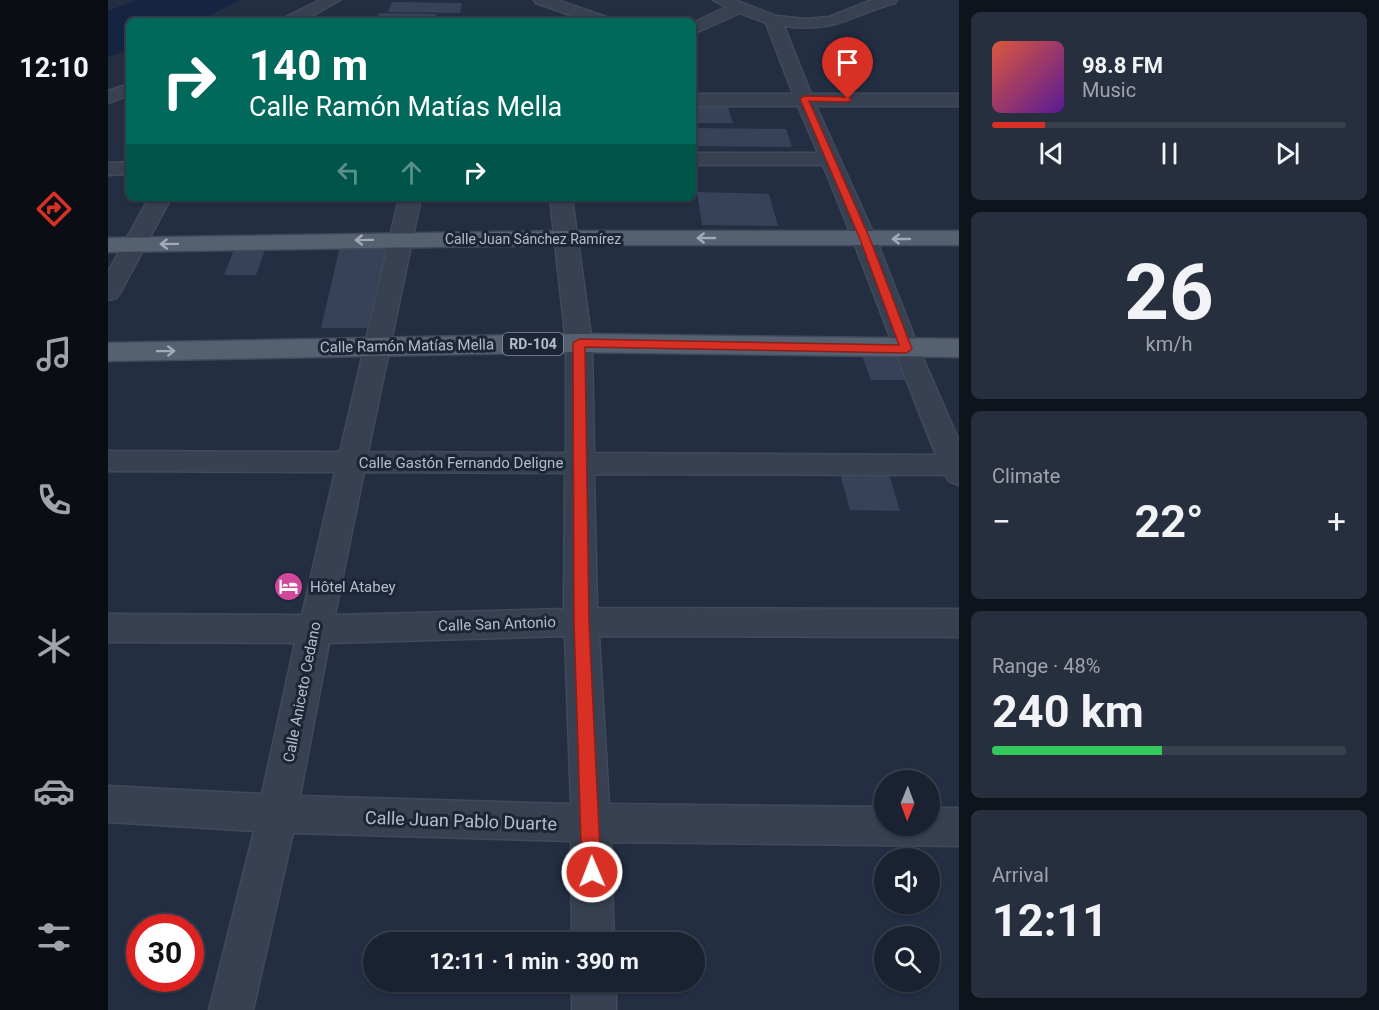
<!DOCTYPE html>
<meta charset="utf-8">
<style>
:root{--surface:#1a2232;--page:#272f3e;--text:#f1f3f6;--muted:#9fa4ac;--line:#383f4d;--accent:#d93025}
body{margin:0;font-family:Roboto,sans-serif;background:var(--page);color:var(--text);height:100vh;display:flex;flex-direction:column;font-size:22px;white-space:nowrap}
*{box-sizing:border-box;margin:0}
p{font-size:20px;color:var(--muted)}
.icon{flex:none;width:33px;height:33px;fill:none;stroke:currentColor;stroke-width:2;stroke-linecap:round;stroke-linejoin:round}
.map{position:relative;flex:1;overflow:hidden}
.sheet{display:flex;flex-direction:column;gap:12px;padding:12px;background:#0e131c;width:420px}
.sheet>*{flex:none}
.top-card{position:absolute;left:18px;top:18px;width:570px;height:183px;border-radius:9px;box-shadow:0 2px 4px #0004,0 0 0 2px var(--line);background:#00695c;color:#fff;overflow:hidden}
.needle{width:39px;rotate:181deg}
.buttons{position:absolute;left:766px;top:770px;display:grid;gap:12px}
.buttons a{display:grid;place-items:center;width:66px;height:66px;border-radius:50%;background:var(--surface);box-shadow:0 2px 4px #0004,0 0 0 2px var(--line);font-size:30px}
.speed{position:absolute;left:18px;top:914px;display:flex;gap:12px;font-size:30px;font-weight:700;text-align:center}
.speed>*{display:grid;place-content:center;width:78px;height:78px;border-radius:50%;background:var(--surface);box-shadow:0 2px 4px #0004,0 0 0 2px var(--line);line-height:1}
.speed .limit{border:9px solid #d22;background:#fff;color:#111}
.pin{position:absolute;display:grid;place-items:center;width:51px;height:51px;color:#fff;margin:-62px -26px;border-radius:50% 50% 50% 0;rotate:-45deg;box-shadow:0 0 6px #0007}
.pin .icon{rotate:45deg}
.me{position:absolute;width:66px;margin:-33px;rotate:359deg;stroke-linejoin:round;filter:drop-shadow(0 0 4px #0008)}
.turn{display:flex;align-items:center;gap:21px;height:126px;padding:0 24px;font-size:27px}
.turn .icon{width:78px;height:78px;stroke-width:2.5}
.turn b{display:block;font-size:42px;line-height:51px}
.lanes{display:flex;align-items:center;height:57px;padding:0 24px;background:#0003;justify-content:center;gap:30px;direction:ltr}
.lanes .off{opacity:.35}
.big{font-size:45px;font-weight:700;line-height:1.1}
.sheet .card{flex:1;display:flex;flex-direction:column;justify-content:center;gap:9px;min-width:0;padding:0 21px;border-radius:9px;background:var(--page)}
.sheet .dial{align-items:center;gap:0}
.dial b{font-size:78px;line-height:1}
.song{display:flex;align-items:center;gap:18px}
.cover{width:72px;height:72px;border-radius:9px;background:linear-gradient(135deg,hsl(10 70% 55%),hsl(270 70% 35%))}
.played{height:6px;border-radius:3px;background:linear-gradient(90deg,var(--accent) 15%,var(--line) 15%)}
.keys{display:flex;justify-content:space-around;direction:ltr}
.heat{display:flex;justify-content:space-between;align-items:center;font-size:33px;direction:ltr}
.charge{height:9px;border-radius:4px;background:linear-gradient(90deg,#34c759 48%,var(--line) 0)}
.trip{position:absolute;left:255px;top:932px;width:342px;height:60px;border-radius:30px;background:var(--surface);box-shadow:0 2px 4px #0004,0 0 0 2px var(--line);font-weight:700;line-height:60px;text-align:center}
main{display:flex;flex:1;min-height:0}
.dock{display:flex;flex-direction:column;width:108px;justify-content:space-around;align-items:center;background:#0a0e14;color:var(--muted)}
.dock .icon{width:42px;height:42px}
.dock .selected{color:var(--accent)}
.dock b{font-size:27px;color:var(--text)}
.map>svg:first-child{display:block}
.water{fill:#152441}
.building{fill:#354258}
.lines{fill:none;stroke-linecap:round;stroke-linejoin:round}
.street-casing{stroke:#414a5a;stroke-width:3}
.primary-casing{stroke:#414a5a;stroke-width:3}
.street{fill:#374151;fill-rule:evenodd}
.primary{fill:#556071;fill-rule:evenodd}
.oneway{stroke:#a1aaba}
.route{fill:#d93025;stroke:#8d1f18;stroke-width:1.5}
.labels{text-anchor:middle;stroke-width:6;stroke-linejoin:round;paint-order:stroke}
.far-street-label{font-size:14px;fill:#b4bccc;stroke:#1c2636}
.shield{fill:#1c2636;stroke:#868f9f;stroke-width:1.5}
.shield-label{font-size:14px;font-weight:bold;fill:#b4bccc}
.street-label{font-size:15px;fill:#b4bccc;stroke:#1c2636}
.poi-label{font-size:15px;fill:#b4bccc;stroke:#1c2636;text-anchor:start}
.near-street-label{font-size:18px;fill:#b4bccc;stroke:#1c2636}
</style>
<main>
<nav class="dock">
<b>12:10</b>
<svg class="icon selected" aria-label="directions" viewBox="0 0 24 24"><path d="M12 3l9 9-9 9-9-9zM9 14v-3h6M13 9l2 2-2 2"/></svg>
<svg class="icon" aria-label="music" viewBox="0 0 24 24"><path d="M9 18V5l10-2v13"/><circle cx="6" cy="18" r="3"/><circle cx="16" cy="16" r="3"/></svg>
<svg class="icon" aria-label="phone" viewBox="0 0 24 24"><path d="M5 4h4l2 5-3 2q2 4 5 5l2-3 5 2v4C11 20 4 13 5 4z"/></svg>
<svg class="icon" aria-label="climate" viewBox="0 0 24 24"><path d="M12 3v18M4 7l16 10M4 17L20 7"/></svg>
<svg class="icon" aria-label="car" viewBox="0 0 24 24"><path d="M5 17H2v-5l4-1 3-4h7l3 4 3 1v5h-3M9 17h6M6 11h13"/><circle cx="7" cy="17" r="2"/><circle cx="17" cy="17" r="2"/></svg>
<svg class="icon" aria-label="filters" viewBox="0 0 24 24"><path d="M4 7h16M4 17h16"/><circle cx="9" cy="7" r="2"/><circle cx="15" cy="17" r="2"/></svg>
</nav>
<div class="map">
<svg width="851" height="1010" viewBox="0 0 851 1010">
<rect width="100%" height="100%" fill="#232e42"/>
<polygon class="water" points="29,0 131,0 92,21 21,21 21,50 0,57 0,11"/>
<g class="building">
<polygon points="284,2 354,3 352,13 280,12"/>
<polygon points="271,13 329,14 327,21 268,20"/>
<polygon points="585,107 620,107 625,123 585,123"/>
<polygon points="585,128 678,129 684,147 585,146"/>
<polygon points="589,192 661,194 670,226 594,225"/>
<polygon points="232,246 278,246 264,328 213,328"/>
<polygon points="126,250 157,250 148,275 116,275"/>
<polygon points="752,351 787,351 799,380 763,380"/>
<polygon points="731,470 780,471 792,511 742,510"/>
</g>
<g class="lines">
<defs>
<g id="street">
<polygon points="212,0 232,0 195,21 174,21 176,18"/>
<polygon points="426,0 449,0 501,18 503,21 479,21 428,3"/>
<path d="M605 0H627L668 16 699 19 721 17 764 0H789L787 3C740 16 729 33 676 26L703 94H851V106H708L768 239 811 349 851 441V485L841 481 837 475 486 474 489 608 851 609V637L491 636 501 804 777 807V825H822V808H851V846L503 842 506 942H464L463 841 185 833 145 1010H101L146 831 0 822V786L154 794 187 643 0 642V614L194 615 227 472 0 471V451L232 452 291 198H313L260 452 458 453V343L442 198H464L484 343 486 453 828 455C789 359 755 261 715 165H585V153H710L690 106H585V94H685L658 23 632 13 585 34V23L618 7ZM256 472 457 473 456 609 227 615ZM457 636 463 804 192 796 221 643Z"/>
<polygon points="21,84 21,95 0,103 0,91"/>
<polygon points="21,162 21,174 0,175 0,163"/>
<polygon points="41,198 63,198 12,293 8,298 0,300 0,272"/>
<rect x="464" y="981" width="44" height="29"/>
</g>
<g id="primary">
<polygon points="458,231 851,231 851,245 458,245 0,252 0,238"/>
<polygon points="471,334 851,339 851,357 471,352 0,361 0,343"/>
</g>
</defs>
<use href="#street" class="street-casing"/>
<use href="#primary" class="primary-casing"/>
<use href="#street" class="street"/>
<use href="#primary" class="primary"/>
</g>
<defs><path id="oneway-shaft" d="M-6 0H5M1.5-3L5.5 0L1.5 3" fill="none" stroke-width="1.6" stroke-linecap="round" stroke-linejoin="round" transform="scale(1.5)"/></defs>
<g class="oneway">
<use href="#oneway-shaft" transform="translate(598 238) rotate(-180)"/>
<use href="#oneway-shaft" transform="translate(793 239) rotate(180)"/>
<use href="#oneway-shaft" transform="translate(256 240) rotate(179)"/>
<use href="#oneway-shaft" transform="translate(61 244) rotate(179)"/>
<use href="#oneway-shaft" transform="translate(58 351) rotate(-1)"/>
</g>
<polygon class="route" points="696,96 740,97 744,99 740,102 701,101 762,239 804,349 798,353 477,347 481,622 493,872 490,878 484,881 477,878 474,872 466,622 465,343 471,339 791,345 752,239 692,99"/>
<defs>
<symbol id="hotel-disc" viewBox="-11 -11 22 22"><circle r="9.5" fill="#d1479c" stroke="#1c2636"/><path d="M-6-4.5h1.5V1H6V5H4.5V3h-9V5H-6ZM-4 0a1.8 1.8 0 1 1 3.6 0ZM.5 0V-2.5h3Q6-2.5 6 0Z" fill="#fff"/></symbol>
</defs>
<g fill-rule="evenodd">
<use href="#hotel-disc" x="164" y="570" width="33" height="33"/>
</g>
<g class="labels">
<g class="far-street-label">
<text x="425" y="244">Calle Juan Sánchez Ramírez</text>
</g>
<rect class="shield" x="395" y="333" width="60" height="22" rx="4.5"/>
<g class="shield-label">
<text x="425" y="349">RD-104</text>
</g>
<g class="street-label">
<text transform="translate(299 346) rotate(-1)" y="5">Calle Ramón Matías Mella</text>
<text x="353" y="468">Calle Gastón Fernando Deligne</text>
<text transform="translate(389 624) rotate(-2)" y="5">Calle San Antonio</text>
<text transform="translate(194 692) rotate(-79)" y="5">Calle Aniceto Cedano</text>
</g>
<g class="poi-label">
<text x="202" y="592">Hôtel Atabey</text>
</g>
<g class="near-street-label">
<text transform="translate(353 821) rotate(2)" y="6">Calle Juan Pablo Duarte</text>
</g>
</g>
</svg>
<div class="buttons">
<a><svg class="needle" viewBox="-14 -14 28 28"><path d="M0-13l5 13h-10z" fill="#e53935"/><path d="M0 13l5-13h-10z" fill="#9fa4ac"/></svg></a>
<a><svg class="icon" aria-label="sound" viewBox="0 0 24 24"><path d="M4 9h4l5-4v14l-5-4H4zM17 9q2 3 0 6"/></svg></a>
<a><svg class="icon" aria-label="search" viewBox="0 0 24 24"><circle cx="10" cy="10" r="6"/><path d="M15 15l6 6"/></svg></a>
</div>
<div class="speed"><div class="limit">30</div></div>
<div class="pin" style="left:740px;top:99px;background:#d93025"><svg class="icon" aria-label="arrive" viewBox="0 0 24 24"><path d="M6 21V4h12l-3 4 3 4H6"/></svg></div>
<svg class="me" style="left:484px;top:872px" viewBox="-20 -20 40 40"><circle r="17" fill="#d93025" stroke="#fff" stroke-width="3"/><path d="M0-11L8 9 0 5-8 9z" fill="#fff"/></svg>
<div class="trip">12:11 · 1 min · 390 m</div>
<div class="top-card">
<div class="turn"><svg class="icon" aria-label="right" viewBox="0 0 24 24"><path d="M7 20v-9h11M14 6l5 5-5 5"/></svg><div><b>140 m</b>Calle Ramón Matías Mella</div></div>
<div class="lanes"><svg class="icon off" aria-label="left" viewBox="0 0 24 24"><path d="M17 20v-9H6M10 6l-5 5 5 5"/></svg><svg class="icon off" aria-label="ahead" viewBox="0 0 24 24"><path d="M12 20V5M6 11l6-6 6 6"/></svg><svg class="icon" aria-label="right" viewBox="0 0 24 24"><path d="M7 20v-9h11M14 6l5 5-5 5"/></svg></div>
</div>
</div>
<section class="sheet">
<div class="card">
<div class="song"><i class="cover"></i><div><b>98.8 FM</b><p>Music</p></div></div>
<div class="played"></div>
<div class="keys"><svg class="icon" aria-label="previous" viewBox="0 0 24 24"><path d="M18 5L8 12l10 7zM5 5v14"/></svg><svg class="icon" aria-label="pause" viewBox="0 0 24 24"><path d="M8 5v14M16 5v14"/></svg><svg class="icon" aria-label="next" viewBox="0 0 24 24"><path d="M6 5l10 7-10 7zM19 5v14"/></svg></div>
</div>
<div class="card dial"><b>26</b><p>km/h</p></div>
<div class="card"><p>Climate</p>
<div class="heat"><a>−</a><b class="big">22°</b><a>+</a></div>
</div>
<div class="card"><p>Range · 48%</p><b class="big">240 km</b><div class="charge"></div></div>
<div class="card"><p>Arrival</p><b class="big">12:11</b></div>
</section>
</main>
